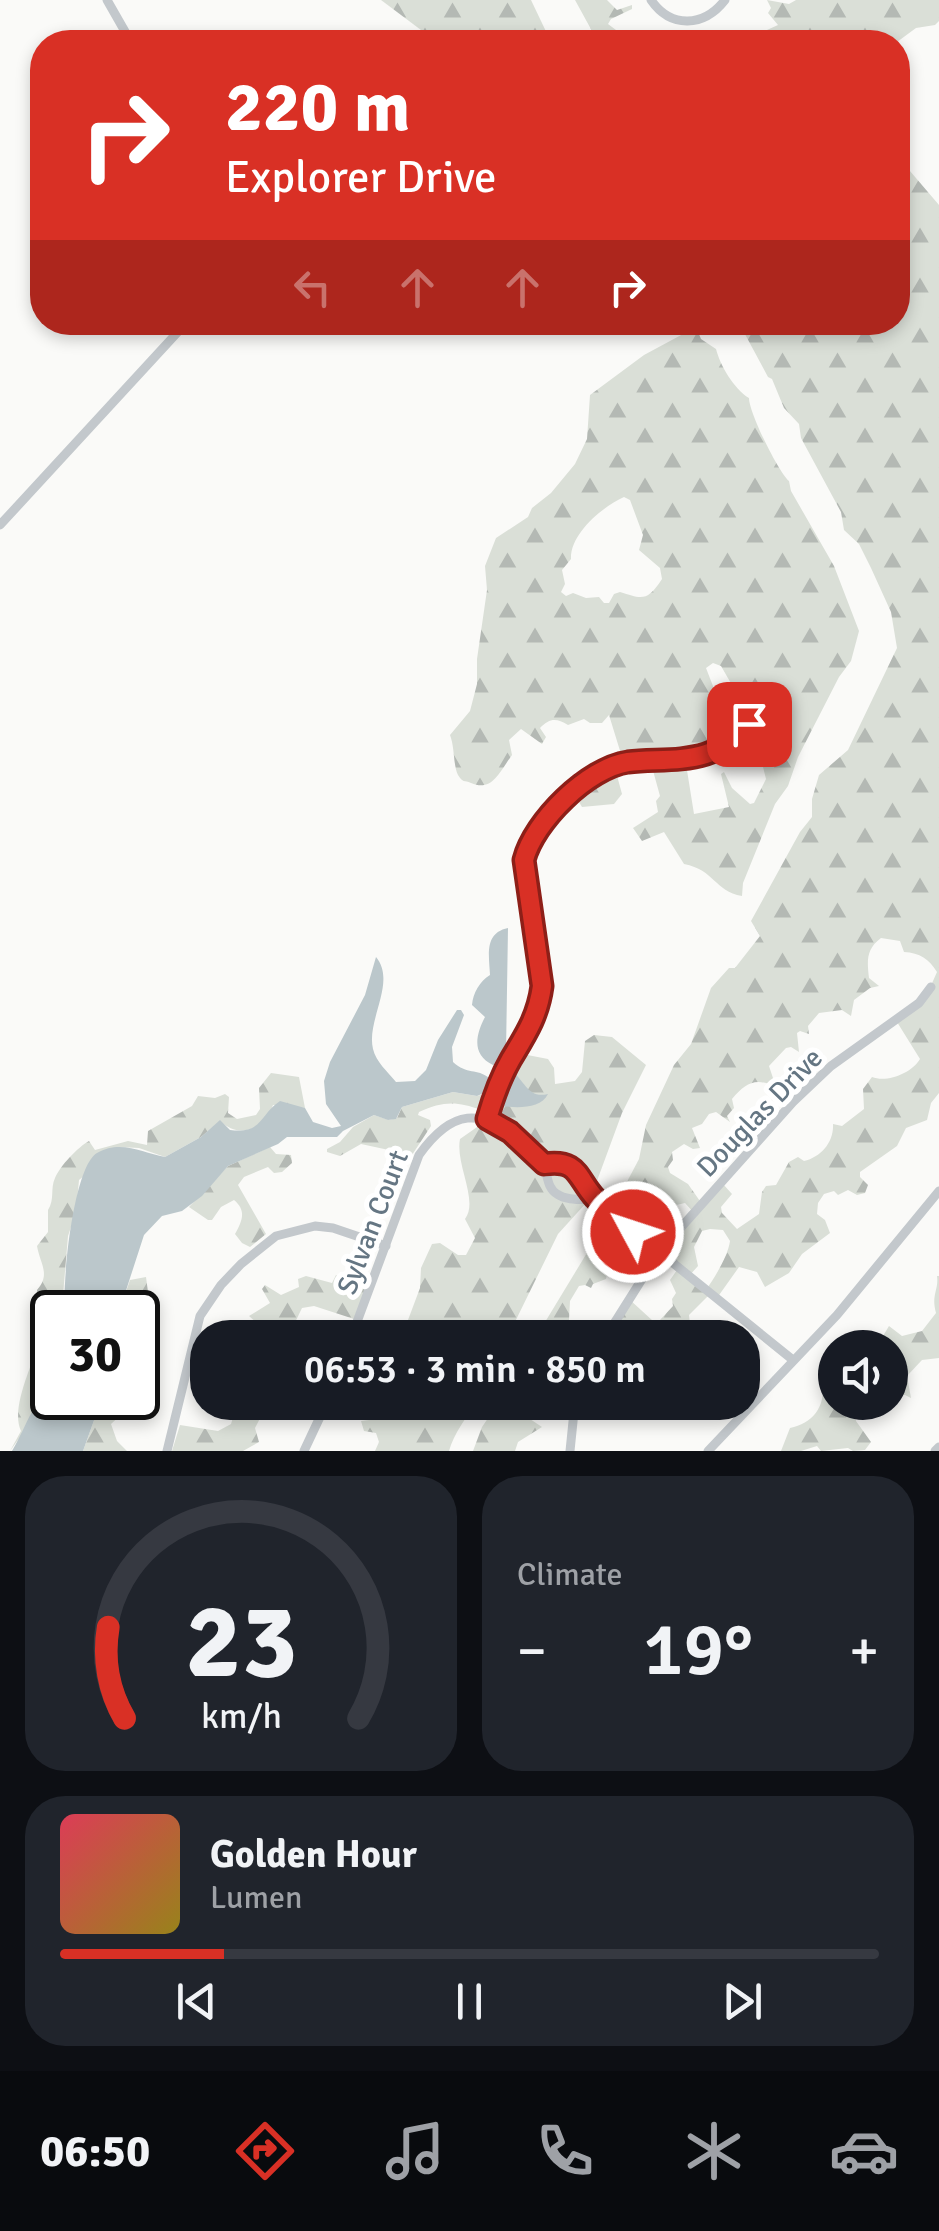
<!DOCTYPE html>
<meta charset="utf-8">
<style>
:root{--surface:#171b24;--page:#20242c;--text:#f1f3f6;--muted:#9ea1a6;--line:#363941;--accent:#d93025}
body{margin:0;font-family:Signika,sans-serif;background:var(--page);color:var(--text);height:100vh;display:flex;flex-direction:column;font-size:38px;white-space:nowrap}
*{box-sizing:border-box;margin:0}
p{font-size:32px;color:var(--muted)}
.icon{flex:none;width:55px;height:55px;fill:none;stroke:currentColor;stroke-width:2;stroke-linecap:round;stroke-linejoin:round}
.map{position:relative;height:1451px;overflow:hidden}
.details{display:flex;flex-direction:column;gap:25px;padding:25px;background:#0d0f14;flex:1}
.details>*{flex:none}
.guide{position:absolute;left:30px;top:30px;width:880px;height:305px;border-radius:40px;box-shadow:0 5px 15px #0003;background:#d93025;color:#fff;overflow:hidden}
.tools{position:absolute;left:818px;top:1330px;display:grid;gap:20px}
.tools a{display:grid;place-items:center;width:90px;height:90px;border-radius:50%;background:var(--surface);box-shadow:0 5px 15px #0003;font-size:50px}
.speed{position:absolute;left:30px;top:1290px;display:flex;gap:20px;font-size:50px;font-weight:700;text-align:center}
.speed>*{display:grid;place-content:center;width:130px;height:130px;border-radius:50%;background:var(--surface);box-shadow:0 5px 15px #0003;line-height:1}
.speed .limit{border:5px solid #111;border-radius:15px;background:#fff;color:#111}
.pin{position:absolute;display:grid;place-items:center;width:85px;height:85px;color:#fff;margin:-42px;border-radius:20px;box-shadow:0 5px 15px #0006}
.me{position:absolute;width:110px;margin:-55px;rotate:310deg;stroke-linejoin:round;filter:drop-shadow(0 0 8px #0008)}
.turn{display:flex;align-items:center;gap:35px;height:210px;padding:0 30px;font-size:45px}
.turn .icon{width:130px;height:130px;stroke-width:2.5}
.turn b{display:block;font-size:70px;line-height:85px}
.lanes{display:flex;align-items:center;height:95px;padding:0 30px;background:#0003;justify-content:center;gap:50px;direction:ltr}
.lanes .off{opacity:.35}
.big{font-size:75px;font-weight:600;line-height:1.1}
.details .widget{flex:1;display:flex;flex-direction:column;justify-content:center;gap:15px;min-width:0;padding:0 35px;border-radius:40px;background:var(--page)}
.details .dial{align-items:center;gap:0}
.dial svg{height:260px;overflow:visible;fill:none;stroke:var(--line);stroke-width:7;stroke-linecap:round;text-anchor:middle}
.dial text{fill:var(--text);stroke:none}
.song{display:flex;align-items:center;gap:30px}
.cover{width:120px;height:120px;border-radius:15px;background:linear-gradient(135deg,hsl(350 70% 55%),hsl(50 70% 35%))}
.played{height:10px;border-radius:5px;background:linear-gradient(90deg,var(--accent) 20%,var(--line) 20%)}
.keys{display:flex;justify-content:space-around;direction:ltr}
.heat{display:flex;justify-content:space-between;align-items:center;font-size:55px;direction:ltr}
.details .tiles{flex:1;display:grid;gap:25px;grid-template-columns:1fr 1fr}
.widget:last-child{grid-column:span 2}
.trip{position:absolute;left:190px;top:1320px;width:570px;height:100px;border-radius:40px;background:var(--surface);box-shadow:0 5px 15px #0003;font-weight:600;line-height:100px;text-align:center}
.menu{display:flex;height:160px;justify-content:space-around;align-items:center;background:#090b0e;color:var(--muted)}
.menu .icon{width:70px;height:70px}
.menu .on{color:var(--accent)}
.menu b{font-size:45px;color:var(--text)}
.map>svg:first-child{display:block}
.forest{fill:url(#forest-firs);fill-rule:evenodd}
.water{fill:#bbc7cb}
.lines{fill:none;stroke-linecap:round;stroke-linejoin:round}
.minor{stroke:#c3c8cc;stroke-width:9}
.route-casing{stroke:#8d1f18;stroke-width:25}
.route{stroke:#d93025;stroke-width:18}
.labels{text-anchor:middle;stroke-width:10;stroke-linejoin:round;paint-order:stroke}
.street-label{font-size:28px;fill:#657683;stroke:#fff}
</style>
<div class="map">
<svg width="939" height="1451" viewBox="0 0 939 1451">
<defs>
<pattern id="forest-firs" width="22" height="20" patternUnits="userSpaceOnUse" patternTransform="scale(2.5)"><rect width="22" height="20" fill="#dadfd7"/><path d="M5 1l3.5 6h-7zM16 11l3.5 6h-7z" fill="#b4b9b4"/></pattern>
</defs>
<rect width="100%" height="100%" fill="#fafaf8"/>
<g class="forest">
<polygon points="381,0 531,0 551,42 437,42"/>
<polygon points="575,0 607,0 617,10 632,5 632,9 611,19 608,24 616,30 621,42 598,42"/>
<polygon points="767,0 789,4 796,0 939,0 939,21 935,25 916,28 897,42 753,42 758,34 778,25 768,13 771,8"/>
<path d="M898 144 904 164 939 205V1093L931 1103 927 1120 906 1128 897 1146 860 1172V1177L868 1185 865 1193 857 1195 848 1190 838 1195 834 1191 824 1194 818 1203 817 1214 825 1220 830 1233 802 1254 789 1273 765 1287 757 1272 739 1267 717 1298 709 1295 689 1315 690 1324 687 1330 694 1337H658L649 1332 639 1334 631 1329 626 1331 615 1324 629 1299 653 1321 660 1320 673 1306 672 1299 676 1293 670 1280 677 1270 660 1254 694 1213 685 1203 672 1206 663 1192 647 1196 642 1193 626 1197 620 1195 639 1159 646 1125 674 1065 691 1044 711 988 729 968H735L760 936 751 921 800 832 812 817V799L819 775 848 750 897 648 891 612 871 568 859 544 844 530 841 512 801 438 799 424 784 408 772 379 768 377 739 323 898 322ZM881 938 900 941 904 952C920 953 929 959 937 972L925 999 897 1022 920 1059C912 1073 887 1083 872 1077L863 1089 864 1109 842 1126 833 1124C834 1142 821 1157 804 1161L798 1157 789 1162 776 1185 766 1186 762 1192 759 1214 737 1229 722 1213 721 1207 732 1194 723 1184 702 1204 688 1184 670 1173 668 1167 673 1160 672 1152 684 1144 693 1149 700 1148 692 1128 702 1124 709 1114 716 1112 730 1122 727 1116 734 1108 732 1099C746 1083 755 1077 776 1087L769 1066 786 1048 791 1047 799 1052 797 1033 800 1031 809 1034 808 1026 819 1013 842 1010 851 1016 854 1000 870 988 879 986 869 978C867 961 866 949 881 938ZM710 1229 723 1230 730 1241C728 1256 715 1277 706 1290L689 1276 698 1266 694 1247 702 1231Z"/>
<path d="M696 327 701 339 716 349C720 365 734 389 749 398 749 413 779 473 789 481L791 491 834 566 859 631 851 661 839 677 798 757 788 786 775 804 743 883 742 896C714 891 715 870 684 864L664 832 642 841 633 828 658 812 656 801 660 796 649 756 621 754 609 715 602 723H590L584 719 568 725C556 718 550 718 540 728L546 737 542 744 521 729 509 740 512 755C499 773 492 792 471 783 464 780 463 783 458 775 453 765 455 748 450 735L470 711 477 684V659L487 590 485 566 496 538 528 517 532 508 551 493 575 464 587 439 590 395 644 355ZM624 497 630 500 643 535 639 550 660 568 662 579C647 602 642 599 620 592L614 594 609 603H604L599 597 586 598 573 593 566 596 561 592 565 584 562 570 571 559C570 534 602 507 624 497ZM713 663 721 666 740 699 739 711 769 723 764 746 751 753 763 767 766 779 754 803 750 804 732 788 724 772 721 774 729 807 694 814 686 764 672 760V753L695 750 711 740V730L723 712 706 668Z"/>
<polygon points="616,772 622,794 614,804 582,807 576,797 585,787"/>
<path d="M594 1035 612 1037 646 1065 622 1113 594 1189 587 1202 558 1234 512 1328 505 1337H400L399 1330 408 1320 420 1288 421 1268 432 1244 440 1243 458 1255H466L475 1238 465 1219C479 1201 455 1164 460 1139L480 1125 481 1110C457 1101 443 1101 419 1112L418 1115 430 1120 431 1126 412 1155 361 1144 340 1156 327 1152V1149L340 1142 353 1127 374 1115 389 1120 397 1118 402 1107 453 1092 477 1096 484 1094 489 1078 502 1073 517 1053 548 1059 554 1068 555 1084 575 1081 582 1072 585 1041Z"/>
<path d="M271 1073 299 1077 305 1108 273 1105C264 1130 239 1139 220 1121L201 1137 165 1157 139 1148 119 1147 79 1180 76 1212 68 1236 63 1295 65 1312H52V1391L35 1408 28 1426 10 1451 21 1431C10 1408 33 1364 40 1339L36 1323 37 1290C51 1274 40 1264 37 1246L48 1232V1210C55 1199 50 1189 55 1178 60 1166 78 1147 89 1141L95 1150 128 1141 147 1145 148 1131 192 1106 198 1096 215 1098 225 1094 229 1097 228 1113 237 1119 256 1115 260 1109 259 1088Z"/>
<path d="M270 1147 276 1154 291 1155 292 1163 282 1172 274 1173 268 1167 244 1177 238 1185 266 1234 250 1247 242 1243 235 1234C242 1221 247 1211 234 1200L221 1207 212 1220H208L189 1207 228 1166Z"/>
<path d="M599 1233 606 1241C599 1249 598 1268 607 1275L606 1279 593 1284 591 1288 585 1285 579 1286 570 1301 569 1320 547 1337H536Z"/>
<polygon points="336,1275 349,1282 372,1281 354,1319 314,1306 302,1308 288,1337 253,1338 259,1325 249,1316 270,1303 262,1289 265,1285 281,1295 299,1287 298,1279 306,1276 332,1283"/>
<path d="M937 1276H939V1358L922 1360 907 1376 911 1398 905 1395 894 1396 890 1393V1348L869 1347 880 1341 889 1326 902 1336 922 1331 936 1313C931 1294 939 1290 937 1276Z"/>
<polygon points="146,1277 148,1292 138,1324 138,1312 119,1312 130,1280"/>
<path d="M835 1381V1402L861 1403 854 1410 856 1421 871 1442 865 1450 853 1451 848 1448 821 1451 817 1446 801 1451H781L790 1428C812 1424 826 1406 822 1385Z"/>
<polygon points="102,1398 127,1398 125,1411 111,1424 117,1441 127,1451 83,1451"/>
<polygon points="499,1402 529,1403 530,1419 542,1427 518,1442 515,1451 473,1451 482,1427"/>
<polygon points="223,1403 268,1403 255,1428 259,1442 243,1451 172,1451 180,1425 218,1431 231,1424 234,1414 230,1406"/>
<path d="M389 1403H475C466 1419 454 1433 449 1451H375L379 1442 376 1433 364 1431 361 1421 385 1418 391 1408Z"/>
</g>
<g class="water">
<path d="M508 928 506 1052 501 1064 493 1065C472 1055 475 1036 485 1017L472 1005C473 993 480 981 490 975 489 955 484 933 508 928Z"/>
<path d="M376 957C397 982 366 1020 373 1049 376 1062 388 1072 396 1082L415 1081 426 1070 438 1040 457 1010H461L464 1015 452 1047 453 1062C467 1075 477 1068 489 1078L484 1093 477 1096 453 1092 402 1107 396 1119 388 1120 374 1115 343 1131 337 1137H287L278 1144 228 1166 202 1196 182 1211 162 1216 144 1235 119 1312H65C62 1284 73 1167 97 1153 121 1139 143 1153 165 1157L201 1137 220 1120 230 1130C263 1134 259 1115 280 1101L305 1108 313 1122 332 1128 341 1126 326 1104 324 1081 330 1062 365 995Z"/>
<path d="M512 1071C525 1081 528 1099 548 1094 541 1109 517 1108 502 1106V1086Z"/>
<path d="M52 1384V1398H102L83 1451H12C20 1438 25 1424 32 1412 38 1401 49 1397 52 1384Z"/>
</g>
<g class="lines">
<g class="minor">
<polyline points="107,0 131,42"/>
<path d="M651 0C671 29 704 27 725 0"/>
<polyline points="0,525 187,322"/>
<polyline points="487,1119 510,1061 532,1028 540,1007 542,986 526,887 525,860 529,842 546,818 593,775 624,763 682,759 705,755 728,745 748,746 760,739 760,730 749,724 740,728 728,745"/>
<path d="M544 1163C573 1160 582 1178 595 1200L793 1360"/>
<path d="M351 1338 419 1155C451 1110 482 1105 522 1145 528 1151 541 1158 544 1166 548 1176 547 1188 557 1194 567 1201 583 1199 595 1200"/>
<polyline points="605,1338 659,1252 793,1102 831,1066 919,1003 931,987"/>
<polyline points="167,1451 200,1316 221,1285 241,1264 276,1236 315,1226 333,1228 386,1246"/>
<polyline points="304,1451 327,1402"/>
<polyline points="570,1451 575,1402"/>
<polyline points="708,1451 837,1315 939,1191"/>
<polyline points="935,1451 939,1447"/>
</g>
</g>
<g class="lines">
<defs>
<path id="route" d="M633 1232C621 1221 605 1211 595 1198 576 1177 579 1159 544 1164L510 1132 487 1119C493 1098 500 1078 511 1059 526 1034 538 1016 542 986L524 860C534 821 588 768 628 762 654 759 681 762 706 754 731 746 730 734 749 724"/>
</defs>
<use href="#route" class="route-casing"/>
<use href="#route" class="route"/>
</g>
<g class="labels">
<g class="street-label">
<text transform="translate(759 1112) rotate(-46)" y="10">Douglas Drive</text>
<text transform="translate(372 1222) rotate(-69)" y="10">Sylvan Court</text>
</g>
</g>
</svg>
<div class="tools">
<a><svg class="icon" aria-label="sound" viewBox="0 0 24 24"><path d="M4 9h4l5-4v14l-5-4H4zM17 9q2 3 0 6"/></svg></a>
</div>
<div class="speed"><div class="limit">30</div></div>
<div class="pin" style="left:749px;top:724px;background:#d93025"><svg class="icon" aria-label="arrive" viewBox="0 0 24 24"><path d="M6 21V4h12l-3 4 3 4H6"/></svg></div>
<svg class="me" style="left:633px;top:1232px" viewBox="-20 -20 40 40"><circle r="17" fill="#d93025" stroke="#fff" stroke-width="3"/><path d="M0-11L8 9 0 5-8 9z" fill="#fff"/></svg>
<div class="trip">06:53 · 3 min · 850 m</div>
<div class="guide">
<div class="turn"><svg class="icon" aria-label="right" viewBox="0 0 24 24"><path d="M7 20v-9h11M14 6l5 5-5 5"/></svg><div><b>220 m</b>Explorer Drive</div></div>
<div class="lanes"><svg class="icon off" aria-label="left" viewBox="0 0 24 24"><path d="M17 20v-9H6M10 6l-5 5 5 5"/></svg><svg class="icon off" aria-label="ahead" viewBox="0 0 24 24"><path d="M12 20V5M6 11l6-6 6 6"/></svg><svg class="icon off" aria-label="ahead" viewBox="0 0 24 24"><path d="M12 20V5M6 11l6-6 6 6"/></svg><svg class="icon" aria-label="right" viewBox="0 0 24 24"><path d="M7 20v-9h11M14 6l5 5-5 5"/></svg></div>
</div>
</div>
<section class="details">
<div class="tiles">
<div class="widget dial"><svg viewBox="0 0 100 80">
<path d="M14 69A42 42 0 1 1 86 69"/>
<path d="M14 69A42 42 0 0 1 9 41" stroke="#d93025"/>
<text x="50" y="56" font-size="32" font-weight="700">23</text>
<text x="50" y="72" font-size="11">km/h</text>
</svg></div>
<div class="widget"><p>Climate</p>
<div class="heat"><a>−</a><b class="big">19°</b><a>+</a></div>
</div>
<div class="widget">
<div class="song"><i class="cover"></i><div><b>Golden Hour</b><p>Lumen</p></div></div>
<div class="played"></div>
<div class="keys"><svg class="icon" aria-label="previous" viewBox="0 0 24 24"><path d="M18 5L8 12l10 7zM5 5v14"/></svg><svg class="icon" aria-label="pause" viewBox="0 0 24 24"><path d="M8 5v14M16 5v14"/></svg><svg class="icon" aria-label="next" viewBox="0 0 24 24"><path d="M6 5l10 7-10 7zM19 5v14"/></svg></div>
</div>
</div>
</section>
<nav class="menu">
<b>06:50</b>
<svg class="icon on" aria-label="directions" viewBox="0 0 24 24"><path d="M12 3l9 9-9 9-9-9zM9 14v-3h6M13 9l2 2-2 2"/></svg>
<svg class="icon" aria-label="music" viewBox="0 0 24 24"><path d="M9 18V5l10-2v13"/><circle cx="6" cy="18" r="3"/><circle cx="16" cy="16" r="3"/></svg>
<svg class="icon" aria-label="phone" viewBox="0 0 24 24"><path d="M5 4h4l2 5-3 2q2 4 5 5l2-3 5 2v4C11 20 4 13 5 4z"/></svg>
<svg class="icon" aria-label="climate" viewBox="0 0 24 24"><path d="M12 3v18M4 7l16 10M4 17L20 7"/></svg>
<svg class="icon" aria-label="car" viewBox="0 0 24 24"><path d="M5 17H2v-5l4-1 3-4h7l3 4 3 1v5h-3M9 17h6M6 11h13"/><circle cx="7" cy="17" r="2"/><circle cx="17" cy="17" r="2"/></svg>
</nav>
